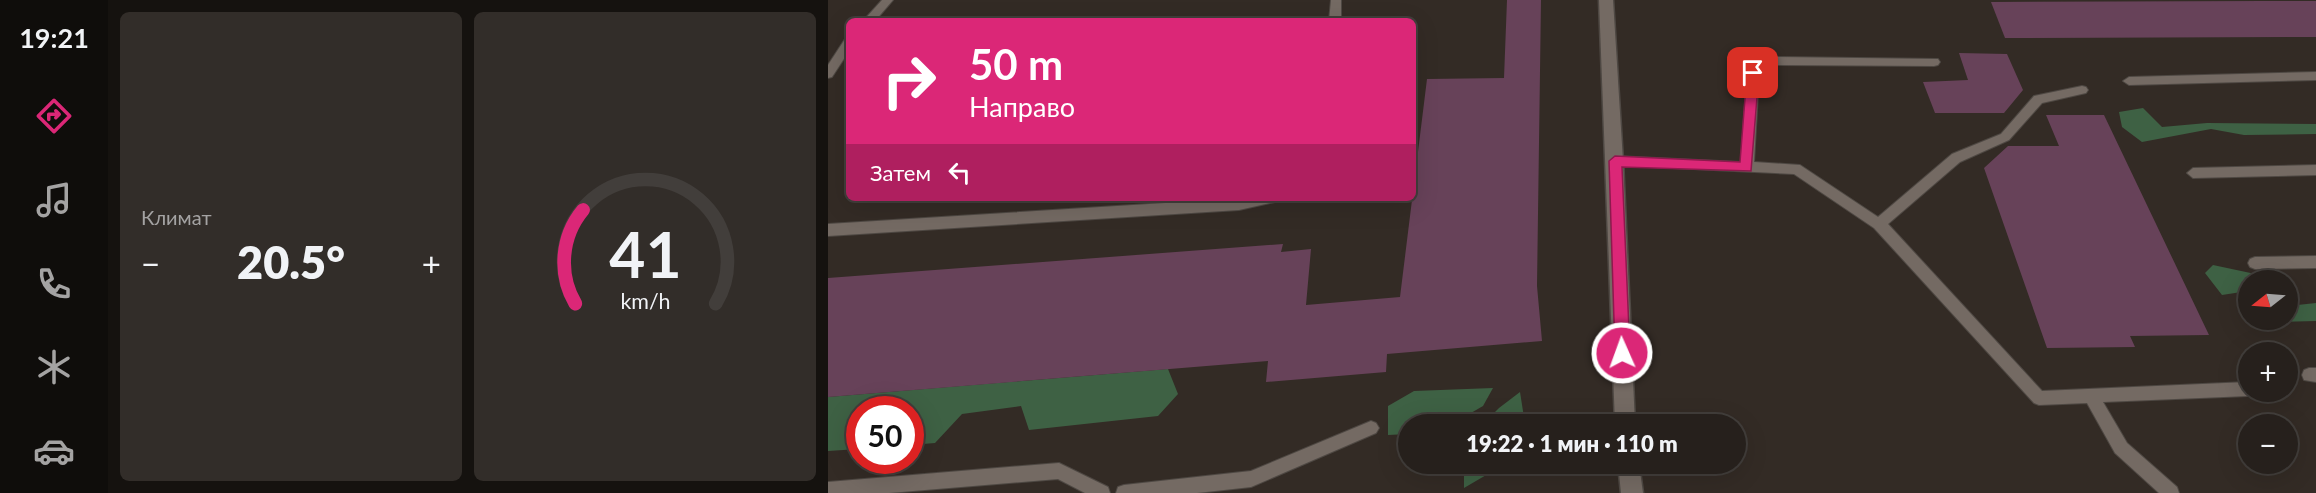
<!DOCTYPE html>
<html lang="ru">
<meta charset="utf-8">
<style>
:root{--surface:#26201c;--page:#322d29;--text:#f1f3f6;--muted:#a4a3a3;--line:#423e3b;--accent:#db2777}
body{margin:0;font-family:Lato,sans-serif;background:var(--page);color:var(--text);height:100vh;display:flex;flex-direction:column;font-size:22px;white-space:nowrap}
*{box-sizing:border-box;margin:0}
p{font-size:20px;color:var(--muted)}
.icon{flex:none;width:33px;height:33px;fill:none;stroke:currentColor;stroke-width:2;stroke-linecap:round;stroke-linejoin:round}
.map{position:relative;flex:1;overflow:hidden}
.drawer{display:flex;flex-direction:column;gap:12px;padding:12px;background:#15120f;width:720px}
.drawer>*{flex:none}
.hud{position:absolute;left:18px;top:18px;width:570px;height:183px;border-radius:9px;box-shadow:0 6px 24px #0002,0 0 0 2px var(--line);background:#db2777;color:#fff;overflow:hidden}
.needle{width:39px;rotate:253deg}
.fabs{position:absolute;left:1410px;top:270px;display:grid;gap:12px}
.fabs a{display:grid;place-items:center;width:60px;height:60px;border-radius:50%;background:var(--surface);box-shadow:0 6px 24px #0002,0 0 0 2px var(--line);font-size:30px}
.speed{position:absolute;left:18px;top:396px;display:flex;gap:12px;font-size:30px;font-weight:700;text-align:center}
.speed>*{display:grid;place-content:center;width:78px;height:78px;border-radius:50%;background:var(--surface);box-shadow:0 6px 24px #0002,0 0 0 2px var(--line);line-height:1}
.speed .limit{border:9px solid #d22;background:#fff;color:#111}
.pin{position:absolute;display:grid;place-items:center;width:51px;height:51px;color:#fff;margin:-26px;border-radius:12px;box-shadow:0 3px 9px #0006}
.me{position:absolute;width:66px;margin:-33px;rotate:358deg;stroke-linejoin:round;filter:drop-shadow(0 0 4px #0008)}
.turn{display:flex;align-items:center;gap:21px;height:126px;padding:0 24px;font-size:27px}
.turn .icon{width:78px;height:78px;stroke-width:2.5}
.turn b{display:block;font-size:42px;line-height:51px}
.then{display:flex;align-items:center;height:57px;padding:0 24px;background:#0003;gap:12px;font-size:22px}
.big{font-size:45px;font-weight:800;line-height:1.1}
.drawer .tile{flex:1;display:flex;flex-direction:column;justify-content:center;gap:9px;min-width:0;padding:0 21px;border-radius:9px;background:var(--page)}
.drawer .dial{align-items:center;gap:0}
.dial svg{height:156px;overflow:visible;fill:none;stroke:var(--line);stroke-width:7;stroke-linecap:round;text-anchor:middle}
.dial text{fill:var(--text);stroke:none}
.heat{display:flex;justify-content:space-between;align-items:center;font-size:33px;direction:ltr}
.drawer .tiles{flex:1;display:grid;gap:12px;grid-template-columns:repeat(2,1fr)}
.trip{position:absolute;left:570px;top:414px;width:348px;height:60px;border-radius:30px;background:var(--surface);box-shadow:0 6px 24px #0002,0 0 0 2px var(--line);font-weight:800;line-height:60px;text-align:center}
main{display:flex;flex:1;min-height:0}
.tab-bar{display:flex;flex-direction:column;width:108px;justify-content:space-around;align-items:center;background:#0f0d0b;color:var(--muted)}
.tab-bar .icon{width:42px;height:42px}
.tab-bar .current{color:var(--accent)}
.tab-bar b{font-size:27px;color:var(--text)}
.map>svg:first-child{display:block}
.forest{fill:#3e6144}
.building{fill:#674259}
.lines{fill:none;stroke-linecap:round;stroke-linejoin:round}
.lane-casing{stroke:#4e4843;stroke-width:2}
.secondary-casing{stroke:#4e4843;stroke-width:3}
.lane{fill:#746a63;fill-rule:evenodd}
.secondary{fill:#746a63;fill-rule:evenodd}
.route{fill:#db2777;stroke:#8e194d;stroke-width:1.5}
</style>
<main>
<nav class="tab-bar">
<b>19:21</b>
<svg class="icon current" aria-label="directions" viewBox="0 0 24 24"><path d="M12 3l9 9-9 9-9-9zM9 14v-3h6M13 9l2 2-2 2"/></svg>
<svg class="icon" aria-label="music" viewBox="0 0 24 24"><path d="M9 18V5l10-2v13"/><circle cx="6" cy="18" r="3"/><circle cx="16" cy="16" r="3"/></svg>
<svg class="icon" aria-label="phone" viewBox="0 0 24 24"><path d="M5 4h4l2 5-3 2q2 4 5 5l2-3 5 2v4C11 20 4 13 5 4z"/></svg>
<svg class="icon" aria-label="climate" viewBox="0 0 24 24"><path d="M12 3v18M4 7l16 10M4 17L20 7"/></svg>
<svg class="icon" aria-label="car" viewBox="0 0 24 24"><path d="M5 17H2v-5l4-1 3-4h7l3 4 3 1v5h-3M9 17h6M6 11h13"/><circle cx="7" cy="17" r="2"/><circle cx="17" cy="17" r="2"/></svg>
</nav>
<section class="drawer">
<div class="tiles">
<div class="tile"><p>Климат</p>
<div class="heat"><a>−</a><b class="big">20.5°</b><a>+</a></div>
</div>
<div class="tile dial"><svg viewBox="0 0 100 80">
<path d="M14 69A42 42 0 1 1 86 69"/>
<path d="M14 69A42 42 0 0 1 18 21" stroke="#db2777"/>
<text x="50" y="56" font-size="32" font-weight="700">41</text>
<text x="50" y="72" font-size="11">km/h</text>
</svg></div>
</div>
</section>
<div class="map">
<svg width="1488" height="493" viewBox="0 0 1488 493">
<rect width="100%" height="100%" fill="#332b25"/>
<g class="forest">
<polygon points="1315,108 1334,127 1379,123 1488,124 1488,134 1416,135 1383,129 1314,142 1294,127 1291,112"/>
<polygon points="1385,265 1432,275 1437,280 1420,280 1420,291 1394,295 1377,273"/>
<polygon points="1488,303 1488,321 1447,322 1449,320 1460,320 1460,306"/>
<polygon points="340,369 350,394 330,416 201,430 193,406 134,414 107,443 83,445 82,410 32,410 31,449 0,451 0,397"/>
<polygon points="665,388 655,406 624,424 580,424 580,434 560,435 560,406 586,391"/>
<polygon points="692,392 697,424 655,424 671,408"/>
<polygon points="636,464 677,464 636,488"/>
</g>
<g class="building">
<polygon points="679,0 713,0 709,286 714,341 559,354 558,372 438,382 440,361 0,397 0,278 455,244 453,252 483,249 478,305 572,297 599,79 676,78"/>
<polygon points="1436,1 1488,1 1488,37 1177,38 1163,2"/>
<polygon points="1131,53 1179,54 1195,90 1176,113 1107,113 1095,82 1140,80"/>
<polygon points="1218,115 1276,115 1381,335 1302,336 1307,347 1219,348 1156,168 1180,146 1231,146"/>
</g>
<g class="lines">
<defs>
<g id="lane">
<polygon points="54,0 65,0 47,21 35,21"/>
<polygon points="503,0 513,0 513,21 501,21"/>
<polygon points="21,38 21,51 4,77 0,78 0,65 17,39"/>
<polygon points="944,57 1110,59 1112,62 1110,65 1106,66 946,65 931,75 926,162 972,165 1050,217 1124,154 1173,134 1206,96 1254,86 1258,87 1260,90 1258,93 1214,103 1181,140 1132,162 1060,224 1214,391 1420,382 1420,392 1426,392 1420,396 1275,402 1299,443 1349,487 1351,493 1331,493 1287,453 1259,403 1211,405 1206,403 1046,228 966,174 783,165 781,161 787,156 913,162 919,73"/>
<polygon points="1488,72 1488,80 1301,85 1295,81 1301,77"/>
<polygon points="1488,165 1488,175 1365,178 1359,173 1365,168"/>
<polygon points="418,198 448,198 447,202 442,203 411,210 0,236 0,224"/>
<polygon points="1488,256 1488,268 1427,269 1422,267 1420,263 1422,259 1427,257"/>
<polygon points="1481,368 1488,368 1488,382 1476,380 1474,375 1476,370"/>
<polygon points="543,421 548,423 551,428 548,433 423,487 369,493 288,493 290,487 296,485 423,471"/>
<polygon points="231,463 280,487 282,493 257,493 230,479 61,493 0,493 0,482"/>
</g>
<g id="secondary">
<polygon points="771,0 785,0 795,161 807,424 787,424"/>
<polygon points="790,464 811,464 815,493 793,493"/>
</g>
</defs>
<use href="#lane" class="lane-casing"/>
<use href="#secondary" class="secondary-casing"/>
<use href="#lane" class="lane"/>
<use href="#secondary" class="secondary"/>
</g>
<polygon class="route" points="925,69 931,73 923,171 794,167 802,353 800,357 794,359 789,357 787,353 781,161 787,156 912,162 919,73"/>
</svg>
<div class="fabs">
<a><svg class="needle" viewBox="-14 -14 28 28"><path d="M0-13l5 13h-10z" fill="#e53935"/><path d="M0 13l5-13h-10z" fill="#a4a3a3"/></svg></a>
<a>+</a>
<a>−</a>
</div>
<div class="speed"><div class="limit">50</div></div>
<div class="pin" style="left:925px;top:73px;background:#d93025"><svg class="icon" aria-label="arrive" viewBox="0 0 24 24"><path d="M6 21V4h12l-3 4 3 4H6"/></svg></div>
<svg class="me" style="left:794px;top:353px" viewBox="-20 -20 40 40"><circle r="17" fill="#db2777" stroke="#fff" stroke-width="3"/><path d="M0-11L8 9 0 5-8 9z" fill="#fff"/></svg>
<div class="trip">19:22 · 1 мин · 110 m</div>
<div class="hud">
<div class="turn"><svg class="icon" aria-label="right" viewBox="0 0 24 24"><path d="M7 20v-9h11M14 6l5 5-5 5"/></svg><div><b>50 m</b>Направо</div></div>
<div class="then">Затем<svg class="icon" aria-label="left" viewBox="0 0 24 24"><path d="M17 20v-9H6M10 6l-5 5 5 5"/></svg></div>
</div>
</div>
</main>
